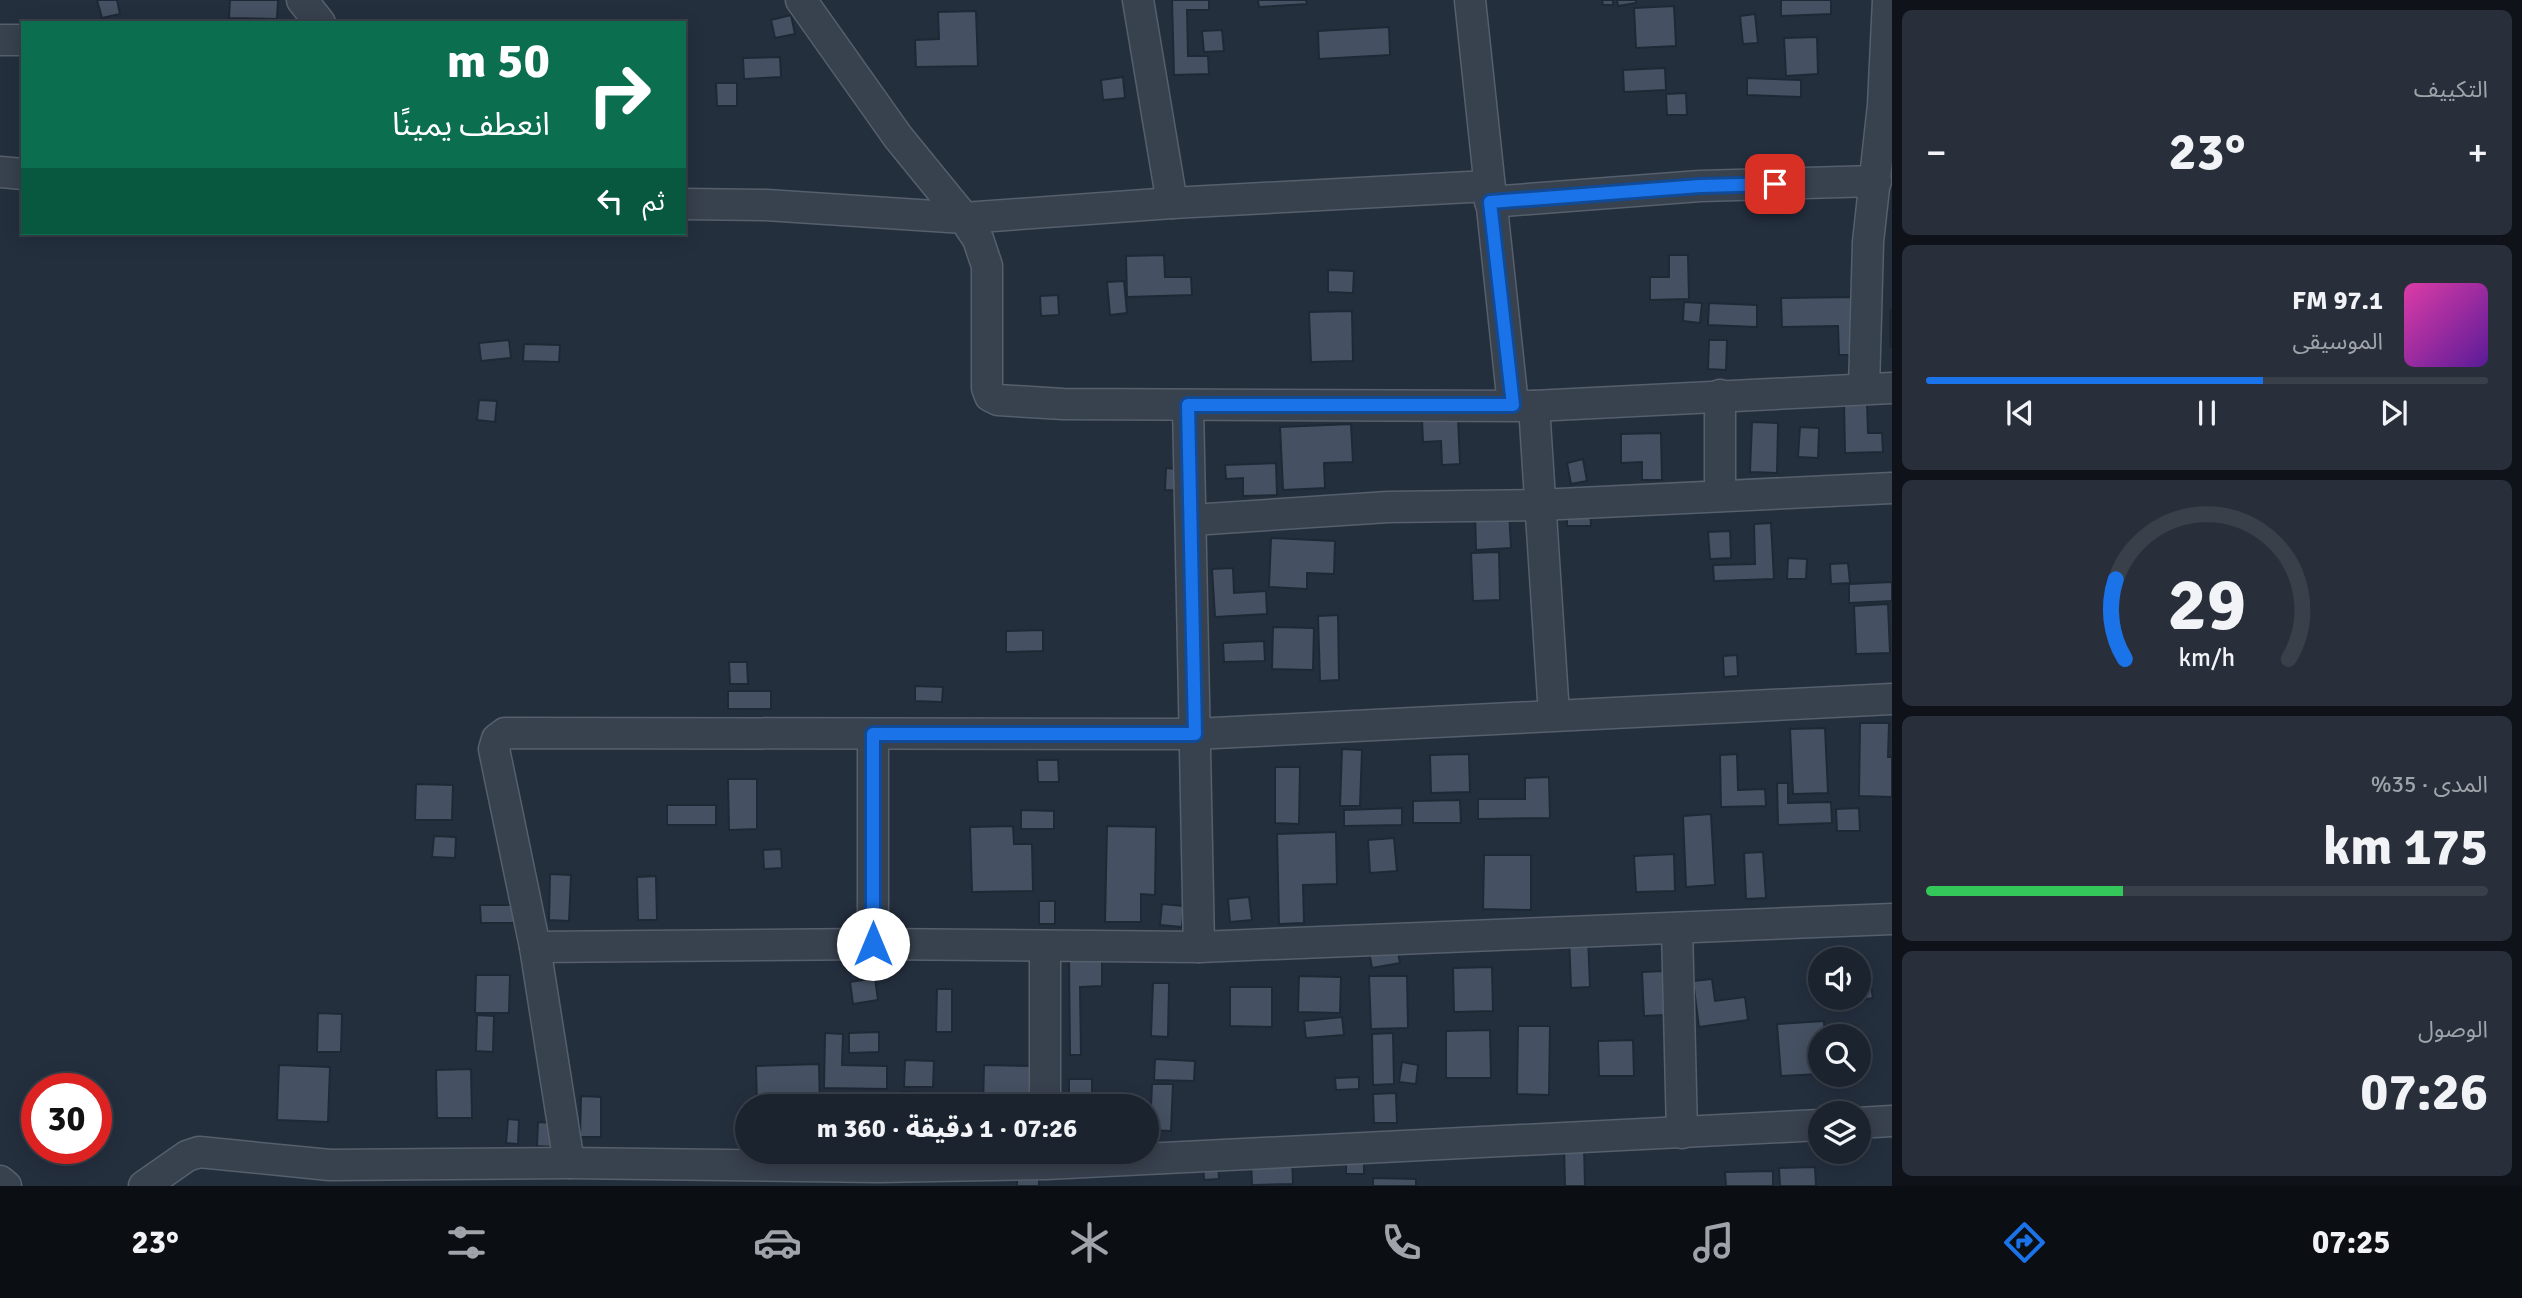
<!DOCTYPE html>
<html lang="ar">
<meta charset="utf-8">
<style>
:root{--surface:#1b232e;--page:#282f3a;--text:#f1f3f6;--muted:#a0a4aa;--line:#39404a;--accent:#1a73e8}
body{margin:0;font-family:Signika,"Noto Sans Arabic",sans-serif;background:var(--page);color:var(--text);direction:rtl;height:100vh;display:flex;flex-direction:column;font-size:26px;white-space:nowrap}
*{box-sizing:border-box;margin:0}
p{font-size:23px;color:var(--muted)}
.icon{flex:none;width:38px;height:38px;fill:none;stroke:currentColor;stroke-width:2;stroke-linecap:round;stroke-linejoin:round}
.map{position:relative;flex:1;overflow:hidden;direction:ltr}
.side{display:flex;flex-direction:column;gap:10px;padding:10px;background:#0f1319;width:630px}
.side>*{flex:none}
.banner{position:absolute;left:21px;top:21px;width:665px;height:214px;border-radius:0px;box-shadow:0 4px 18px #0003,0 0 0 2px var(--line);direction:rtl;background:#0b6e4f;color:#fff;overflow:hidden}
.fabs{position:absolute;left:1808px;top:947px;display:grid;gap:14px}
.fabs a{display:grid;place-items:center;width:63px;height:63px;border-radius:50%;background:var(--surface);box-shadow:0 4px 18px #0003,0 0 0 2px var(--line);font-size:35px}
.speed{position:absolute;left:21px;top:1073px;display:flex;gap:14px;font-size:35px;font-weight:700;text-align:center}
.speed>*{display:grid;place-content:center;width:91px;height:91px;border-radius:50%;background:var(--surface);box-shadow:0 4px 18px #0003,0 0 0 2px var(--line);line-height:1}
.speed .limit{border:10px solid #d22;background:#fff;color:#111}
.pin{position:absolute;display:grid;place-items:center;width:60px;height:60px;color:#fff;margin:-30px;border-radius:14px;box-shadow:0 4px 10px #0006}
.me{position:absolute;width:77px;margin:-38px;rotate:0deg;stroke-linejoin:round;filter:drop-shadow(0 0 5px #0008)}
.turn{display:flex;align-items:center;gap:24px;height:147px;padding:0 21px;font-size:32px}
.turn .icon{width:91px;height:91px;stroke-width:2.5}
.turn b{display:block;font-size:49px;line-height:60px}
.then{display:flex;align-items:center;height:66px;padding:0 21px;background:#0003;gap:14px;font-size:26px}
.big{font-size:52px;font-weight:800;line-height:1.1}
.side .card{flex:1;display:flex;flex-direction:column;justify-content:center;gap:10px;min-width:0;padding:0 24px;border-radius:10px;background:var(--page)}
.side .dial{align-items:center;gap:0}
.dial svg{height:182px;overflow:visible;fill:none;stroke:var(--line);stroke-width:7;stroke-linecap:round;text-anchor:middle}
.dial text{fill:var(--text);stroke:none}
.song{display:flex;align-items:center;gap:21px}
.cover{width:84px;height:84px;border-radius:10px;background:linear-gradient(135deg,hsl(320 70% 55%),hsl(270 70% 35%))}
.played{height:7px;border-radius:4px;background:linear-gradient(90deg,var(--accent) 60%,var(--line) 60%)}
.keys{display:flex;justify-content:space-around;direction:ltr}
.heat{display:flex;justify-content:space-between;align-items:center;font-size:38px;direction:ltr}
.charge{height:10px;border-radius:5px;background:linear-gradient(90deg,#34c759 35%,var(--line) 0)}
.trip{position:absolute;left:735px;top:1094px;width:424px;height:70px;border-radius:35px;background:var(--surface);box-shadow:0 4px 18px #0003,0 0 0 2px var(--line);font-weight:800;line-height:70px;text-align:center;direction:rtl}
.dock{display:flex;height:112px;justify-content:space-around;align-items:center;background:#0b0e12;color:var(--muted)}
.dock .icon{width:49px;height:49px}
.dock .active{color:var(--accent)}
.dock b{font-size:32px;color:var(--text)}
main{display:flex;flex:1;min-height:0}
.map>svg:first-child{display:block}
.building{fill:#455162;stroke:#1f2835;stroke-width:2}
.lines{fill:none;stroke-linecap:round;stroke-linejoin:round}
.minor-casing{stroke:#565f6c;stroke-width:33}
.minor{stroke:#38414e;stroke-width:30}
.route-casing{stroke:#114b97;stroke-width:18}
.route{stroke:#1a73e8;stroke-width:12}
</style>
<main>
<section class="side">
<div class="card"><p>التكييف</p>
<div class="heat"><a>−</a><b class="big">23°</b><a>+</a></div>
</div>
<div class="card">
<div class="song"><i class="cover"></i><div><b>97.1 FM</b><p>الموسيقى</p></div></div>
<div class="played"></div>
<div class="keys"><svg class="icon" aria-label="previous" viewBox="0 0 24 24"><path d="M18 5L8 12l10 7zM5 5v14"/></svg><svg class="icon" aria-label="pause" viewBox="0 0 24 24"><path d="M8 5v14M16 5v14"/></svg><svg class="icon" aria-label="next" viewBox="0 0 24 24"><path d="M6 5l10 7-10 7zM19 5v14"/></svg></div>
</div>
<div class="card dial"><svg viewBox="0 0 100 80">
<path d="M14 69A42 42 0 1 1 86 69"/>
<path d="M14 69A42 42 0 0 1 10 34" stroke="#1a73e8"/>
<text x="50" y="56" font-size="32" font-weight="700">29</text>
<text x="50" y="72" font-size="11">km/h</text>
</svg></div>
<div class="card"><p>المدى · 35%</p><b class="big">175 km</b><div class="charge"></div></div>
<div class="card"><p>الوصول</p><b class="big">07:26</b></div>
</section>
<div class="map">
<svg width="1892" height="1186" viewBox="0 0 1892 1186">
<rect width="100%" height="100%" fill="#242f3e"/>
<g class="building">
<polygon points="97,0 117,0 120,14 102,18"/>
<polygon points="230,0 278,0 277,19 229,18"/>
<polygon points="1172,0 1209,0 1209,10 1187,10 1188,56 1208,56 1209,74 1174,75"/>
<polygon points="1258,0 1306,0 1307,4 1259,7"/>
<polygon points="1602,0 1613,0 1613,5 1603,5"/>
<polygon points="1617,0 1636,0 1636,3 1618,6"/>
<polygon points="1781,0 1831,0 1831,14 1781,16"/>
<polygon points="1674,6 1676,46 1636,48 1634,8"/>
<polygon points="976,11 978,66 916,67 915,40 939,39 938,12"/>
<polygon points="1755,14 1758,43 1743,44 1740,16"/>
<polygon points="791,15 795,34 775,38 771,20"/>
<polygon points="466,20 466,23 427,23 427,21"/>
<polygon points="1389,27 1390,55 1319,59 1318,31"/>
<polygon points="1222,30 1224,51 1204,52 1202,31"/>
<polygon points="1817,37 1818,74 1786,76 1784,38"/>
<polygon points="780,57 781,77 744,79 743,58"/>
<polygon points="1665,68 1666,90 1624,92 1623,70"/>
<polygon points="1123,77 1125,98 1103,100 1101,80"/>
<polygon points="1747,78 1801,80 1801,97 1747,95"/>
<polygon points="716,83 737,83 737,106 717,106"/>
<polygon points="1686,93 1687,115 1667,115 1666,94"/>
<polygon points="1164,255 1165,277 1191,277 1192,295 1127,297 1126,256"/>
<polygon points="1669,255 1688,255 1689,299 1650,300 1650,277 1669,277"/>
<polygon points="1328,270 1354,271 1353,293 1328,292"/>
<polygon points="1124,281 1127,313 1110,315 1107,282"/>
<polygon points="1058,295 1059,315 1041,316 1040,296"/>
<polygon points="1859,297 1861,355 1839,355 1838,326 1782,327 1781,298"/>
<polygon points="1684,302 1702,303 1700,323 1683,321"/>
<polygon points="1709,303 1757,305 1757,327 1708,325"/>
<rect x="1890" y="310" width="2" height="37"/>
<polygon points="1352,311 1353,361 1311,362 1309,312"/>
<polygon points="509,340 511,358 481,361 479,343"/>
<polygon points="1709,340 1727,340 1726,370 1708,369"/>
<polygon points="524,344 560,345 559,362 523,361"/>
<polygon points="479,400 497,401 495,422 477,420"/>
<polygon points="1844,402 1867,402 1868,433 1882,433 1883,452 1845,453"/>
<polygon points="1458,417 1460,464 1442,465 1441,441 1423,442 1422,419"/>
<polygon points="1752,422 1778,423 1777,473 1750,472"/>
<polygon points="1351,424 1353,462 1324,463 1325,488 1283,490 1280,427"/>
<polygon points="1800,427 1819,428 1818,458 1798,457"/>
<polygon points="1661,433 1662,480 1642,480 1642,462 1621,463 1621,434"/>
<polygon points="1583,459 1587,481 1571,484 1567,463"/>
<polygon points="1276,463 1277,495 1243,496 1243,478 1226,479 1225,465"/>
<polygon points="1166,468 1189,470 1187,491 1165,490"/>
<polygon points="1567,506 1590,506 1591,526 1567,526"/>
<polygon points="1509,509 1511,548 1476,550 1475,510"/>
<polygon points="1771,523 1774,579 1714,581 1713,565 1755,564 1754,524"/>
<polygon points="1730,531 1731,558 1710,559 1708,532"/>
<polygon points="1271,538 1335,541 1334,574 1307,573 1307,589 1269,587"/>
<polygon points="1499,552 1500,600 1473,601 1471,553"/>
<polygon points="1788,558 1807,559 1806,579 1787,579"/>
<polygon points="1848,563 1850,583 1831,584 1830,564"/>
<polygon points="1233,568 1234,593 1266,591 1267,614 1215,617 1212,569"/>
<polygon points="1892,582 1892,601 1849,603 1849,584"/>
<polygon points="1888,604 1890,653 1856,654 1854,606"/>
<polygon points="1338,615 1339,680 1320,681 1318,616"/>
<polygon points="1273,627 1314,628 1313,670 1272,669"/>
<polygon points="1043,630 1043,651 1006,652 1006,631"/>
<polygon points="1264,641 1265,661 1224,662 1223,643"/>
<polygon points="1737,655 1738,676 1724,677 1723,656"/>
<polygon points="729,662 747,662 748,684 730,684"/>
<polygon points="915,686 943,687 942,702 915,701"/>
<rect x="728" y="691" width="43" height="18"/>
<polygon points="1860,723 1889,723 1888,757 1892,757 1892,797 1859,796"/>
<polygon points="1825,728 1828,793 1793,794 1790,729"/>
<polygon points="1342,749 1362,750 1360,806 1340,806"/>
<polygon points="1469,754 1470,792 1431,793 1430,755"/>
<polygon points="1737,754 1738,790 1765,789 1766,806 1721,807 1720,755"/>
<polygon points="1037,760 1058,760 1059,782 1038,782"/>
<polygon points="1275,767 1300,767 1299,824 1275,823"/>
<polygon points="1549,777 1550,818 1478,819 1478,799 1525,799 1525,778"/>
<polygon points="728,779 757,779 757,829 729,830"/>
<polygon points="1777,783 1788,783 1788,803 1831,802 1832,823 1778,825"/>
<polygon points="416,784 453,785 452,820 415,820"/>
<polygon points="1460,800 1461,823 1413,823 1413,801"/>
<rect x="667" y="805" width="49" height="20"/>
<polygon points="1402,808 1402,825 1344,826 1344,810"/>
<polygon points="1859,808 1860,831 1837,831 1836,809"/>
<polygon points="1021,810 1054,811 1054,829 1021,829"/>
<polygon points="1711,814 1715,885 1686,887 1683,816"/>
<polygon points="1013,826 1014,844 1032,844 1033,891 972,892 970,827"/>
<polygon points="1107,826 1156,827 1155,895 1141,894 1141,922 1105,922"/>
<polygon points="1336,832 1337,884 1303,885 1304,923 1279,924 1277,834"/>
<polygon points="434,836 456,837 455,858 432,857"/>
<polygon points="1394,838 1397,871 1370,873 1368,840"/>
<polygon points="781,849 782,868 764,869 763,850"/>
<polygon points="1763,852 1766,898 1746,899 1744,853"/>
<polygon points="1674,854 1675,891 1636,892 1634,856"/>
<polygon points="1484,855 1531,855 1531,910 1483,909"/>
<polygon points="550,874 571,875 569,921 549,920"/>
<polygon points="656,876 657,920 638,920 637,877"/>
<polygon points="1249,897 1252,920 1230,922 1228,899"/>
<rect x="1039" y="901" width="16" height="23"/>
<polygon points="1162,904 1184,906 1182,927 1160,925"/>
<polygon points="480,905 516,905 516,923 481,923"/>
<polygon points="1569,937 1588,937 1590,987 1571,988"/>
<polygon points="1397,946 1400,963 1372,968 1369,951"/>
<polygon points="1102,958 1102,986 1080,987 1081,1055 1070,1055 1069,959"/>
<polygon points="1492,967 1493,1011 1454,1012 1453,968"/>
<polygon points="1663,971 1665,1015 1644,1016 1642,972"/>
<polygon points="476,975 510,975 509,1013 475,1013"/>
<polygon points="1869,975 1873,998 1851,1002 1850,998 1858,998 1858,977"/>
<polygon points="1299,976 1341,977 1340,1013 1298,1012"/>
<polygon points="1369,976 1407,976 1408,1028 1371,1029"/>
<polygon points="875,978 878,1000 853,1004 850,982"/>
<polygon points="1712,979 1715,1001 1745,997 1748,1020 1699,1027 1693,981"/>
<polygon points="1153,983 1169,983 1168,1037 1151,1036"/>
<polygon points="1230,987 1272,987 1272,1027 1230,1026"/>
<polygon points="937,989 952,989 952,1032 936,1032"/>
<polygon points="318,1013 342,1014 341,1052 317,1052"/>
<polygon points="477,1015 494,1016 493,1052 476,1051"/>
<polygon points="1342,1017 1344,1035 1306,1038 1304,1021"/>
<polygon points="1824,1021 1825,1036 1820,1036 1820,1074 1781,1076 1777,1024"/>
<polygon points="1518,1026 1550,1026 1549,1095 1517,1094"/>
<polygon points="1490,1030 1491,1078 1446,1078 1446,1031"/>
<polygon points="879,1032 879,1052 849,1053 849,1033"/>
<polygon points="825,1033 843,1034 842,1065 887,1066 887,1089 824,1088"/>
<polygon points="1393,1033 1394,1084 1373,1085 1372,1034"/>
<polygon points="1633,1040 1634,1076 1599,1076 1598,1041"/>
<polygon points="1155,1059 1195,1061 1194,1081 1154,1080"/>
<polygon points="905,1060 934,1061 933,1087 904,1087"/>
<polygon points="1402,1062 1418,1065 1416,1084 1399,1082"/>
<polygon points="819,1064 820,1106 757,1106 756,1066"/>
<polygon points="279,1065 330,1067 328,1122 277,1120"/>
<polygon points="984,1065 1034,1066 1033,1106 983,1106"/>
<polygon points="471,1069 472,1118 437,1118 436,1070"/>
<polygon points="1359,1077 1359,1089 1336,1090 1335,1078"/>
<rect x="1069" y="1079" width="23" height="27"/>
<polygon points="1152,1084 1173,1084 1171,1131 1150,1130"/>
<polygon points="901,1092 925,1093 924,1106 901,1106"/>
<polygon points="1396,1093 1397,1123 1374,1123 1373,1094"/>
<polygon points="581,1096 601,1097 601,1137 580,1137"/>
<polygon points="508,1119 519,1120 518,1144 506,1143"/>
<polygon points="538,1122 555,1123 554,1147 537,1146"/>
<polygon points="1564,1145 1584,1145 1585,1186 1565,1186"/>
<rect x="1346" y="1154" width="18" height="20"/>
<polygon points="1292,1158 1293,1184 1252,1185 1251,1159"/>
<polygon points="1218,1160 1219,1179 1204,1180 1203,1161"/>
<polygon points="1815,1167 1816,1186 1780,1186 1779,1168"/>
<polygon points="1773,1171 1773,1186 1726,1186 1725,1172"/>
<polygon points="1017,1174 1039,1175 1039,1186 1017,1186"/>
<polygon points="1373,1178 1416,1179 1416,1186 1373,1186"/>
</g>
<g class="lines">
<defs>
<g id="minor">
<polyline points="302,0 320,23"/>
<polyline points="801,0 898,137 964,218 1172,203 1488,186"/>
<polyline points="1138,0 1172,203"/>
<polyline points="1470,0 1513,405"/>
<polyline points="0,40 23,40"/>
<polyline points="0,172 23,174"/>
<polyline points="1490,202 1700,186 1876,181"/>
<polyline points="684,204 766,205 964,218 978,239 987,266 987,388 990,396 998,400 1063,404 1534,406 1892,388"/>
<polyline points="1864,388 1868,242 1883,105 1888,0"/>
<polyline points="1188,405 1199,947"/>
<polyline points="1534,406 1554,715"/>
<polyline points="1720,496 1720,395"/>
<polyline points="1192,520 1388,507 1539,505 1892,488"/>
<polyline points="873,734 873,944"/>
<polyline points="1677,928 1682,1133"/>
<polyline points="1045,946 1045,1106"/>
<polyline points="535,947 873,944 1199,947 1892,919"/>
<polyline points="1858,1123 1892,1121"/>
<polyline points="569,1163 535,947 494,749 497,739 505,733 1195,734 1892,699"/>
<polyline points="0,1181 6,1186"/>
<polyline points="144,1186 187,1156 199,1152 330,1165 569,1163 879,1167 1046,1164 1820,1125"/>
</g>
</defs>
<use href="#minor" class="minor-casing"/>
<use href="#minor" class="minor"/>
</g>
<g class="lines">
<defs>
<polyline id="route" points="873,944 873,734 1195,734 1188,405 1513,405 1490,202 1700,186 1775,184"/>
</defs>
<use href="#route" class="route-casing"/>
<use href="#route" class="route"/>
</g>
</svg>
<div class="fabs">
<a><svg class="icon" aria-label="sound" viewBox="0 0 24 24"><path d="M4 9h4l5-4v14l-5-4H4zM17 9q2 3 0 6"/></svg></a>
<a><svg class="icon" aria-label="search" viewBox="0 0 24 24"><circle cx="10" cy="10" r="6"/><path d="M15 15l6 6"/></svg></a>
<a><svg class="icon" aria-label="layers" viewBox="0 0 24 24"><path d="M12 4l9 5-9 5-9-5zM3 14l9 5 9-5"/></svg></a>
</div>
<div class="speed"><div class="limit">30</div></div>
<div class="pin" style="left:1775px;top:184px;background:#d93025"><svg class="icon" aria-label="arrive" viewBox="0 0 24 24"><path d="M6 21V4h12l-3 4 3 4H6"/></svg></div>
<svg class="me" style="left:873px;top:944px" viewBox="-20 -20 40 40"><circle r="19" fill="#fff"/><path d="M0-13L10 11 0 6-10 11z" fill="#1a73e8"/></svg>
<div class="trip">07:26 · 1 دقيقة · 360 m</div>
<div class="banner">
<div class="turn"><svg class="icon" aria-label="right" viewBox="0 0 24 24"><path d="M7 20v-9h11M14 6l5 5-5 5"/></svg><div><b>50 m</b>انعطف يمينًا</div></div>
<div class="then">ثم<svg class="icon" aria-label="left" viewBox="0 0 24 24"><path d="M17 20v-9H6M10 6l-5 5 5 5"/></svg></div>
</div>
</div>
</main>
<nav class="dock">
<b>07:25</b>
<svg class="icon active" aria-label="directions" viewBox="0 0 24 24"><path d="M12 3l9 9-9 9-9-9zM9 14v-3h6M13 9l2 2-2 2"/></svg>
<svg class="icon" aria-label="music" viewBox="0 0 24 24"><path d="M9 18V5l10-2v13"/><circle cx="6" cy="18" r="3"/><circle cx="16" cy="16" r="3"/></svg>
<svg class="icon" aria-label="phone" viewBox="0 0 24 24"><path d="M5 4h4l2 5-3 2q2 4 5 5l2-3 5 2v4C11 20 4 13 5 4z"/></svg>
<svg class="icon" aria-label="climate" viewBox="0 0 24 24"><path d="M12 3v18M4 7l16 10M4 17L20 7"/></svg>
<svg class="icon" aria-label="car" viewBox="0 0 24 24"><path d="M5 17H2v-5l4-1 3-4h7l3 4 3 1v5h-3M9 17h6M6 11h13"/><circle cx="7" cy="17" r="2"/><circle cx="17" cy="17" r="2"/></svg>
<svg class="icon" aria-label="filters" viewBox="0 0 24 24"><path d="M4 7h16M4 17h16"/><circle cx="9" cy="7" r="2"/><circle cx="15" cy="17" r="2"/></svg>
<b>23°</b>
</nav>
